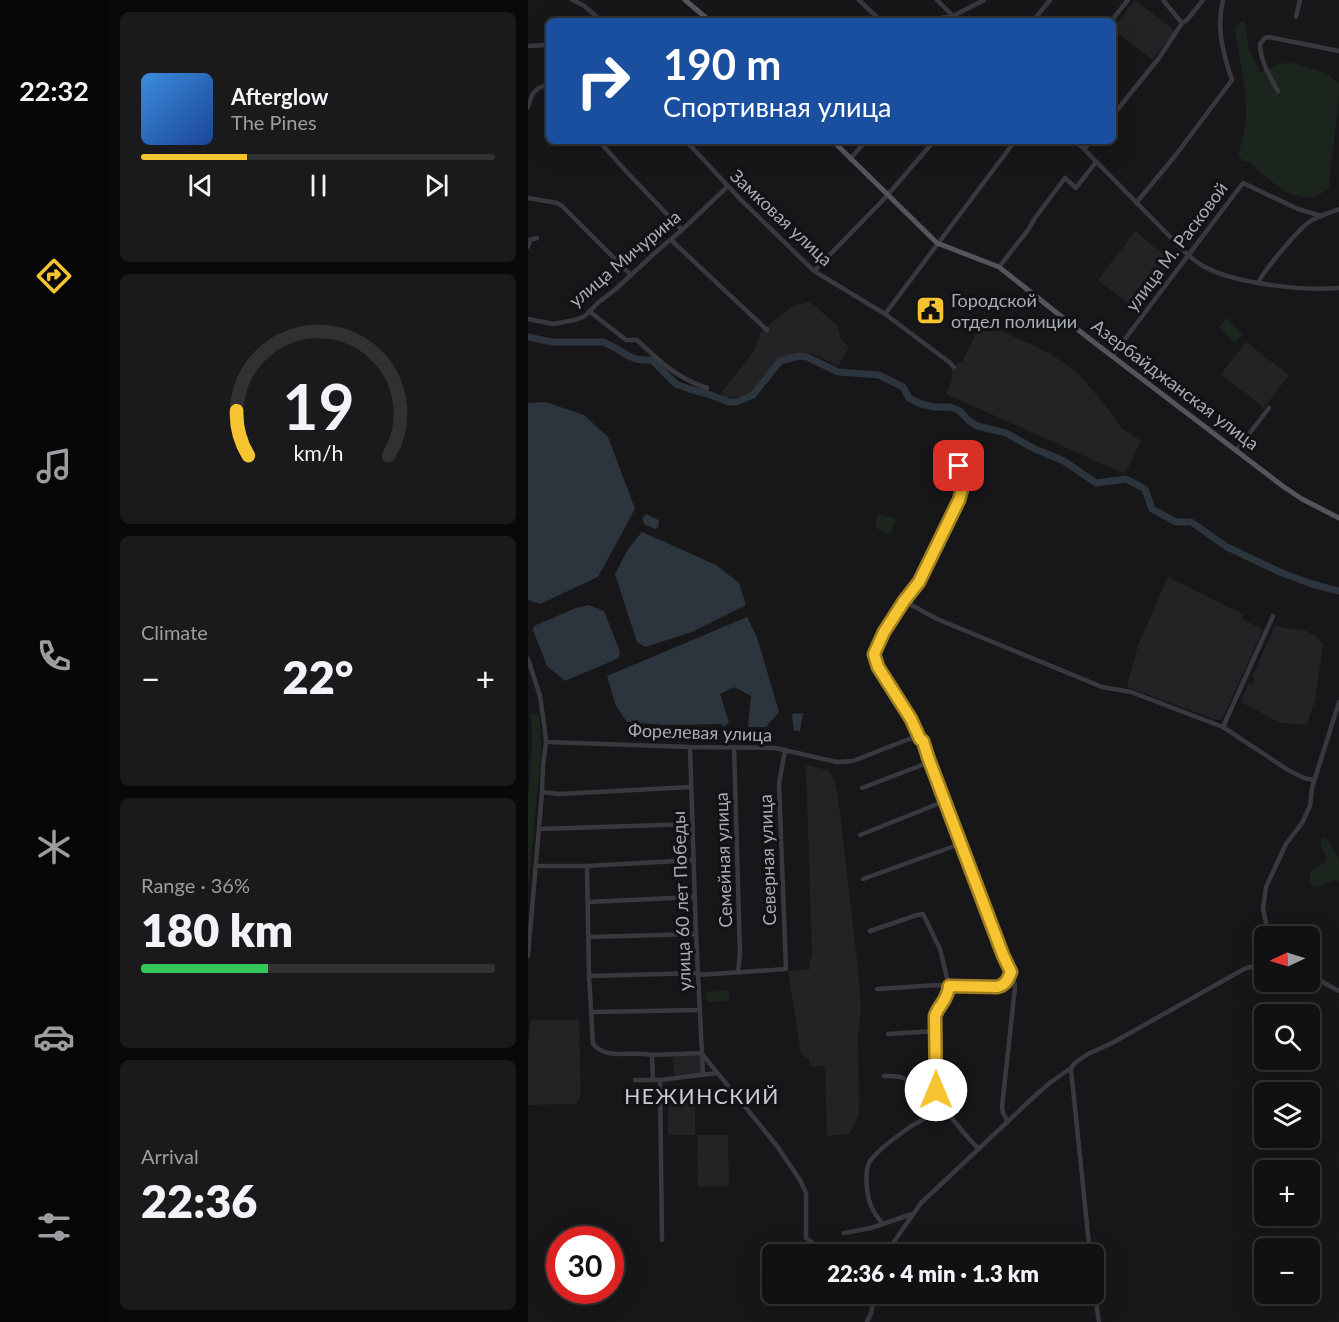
<!DOCTYPE html>
<meta charset="utf-8">
<style>
:root{--surface:#111113;--page:#1a1a1c;--text:#f1f3f6;--muted:#9c9da0;--line:#303133;--accent:#f6c431}
body{margin:0;font-family:Lato,sans-serif;background:var(--page);color:var(--text);height:100vh;display:flex;flex-direction:column;font-size:22px;white-space:nowrap}
*{box-sizing:border-box;margin:0}
p{font-size:20px;color:var(--muted)}
.icon{flex:none;width:33px;height:33px;fill:none;stroke:currentColor;stroke-width:2;stroke-linecap:round;stroke-linejoin:round}
.map{position:relative;flex:1;overflow:hidden}
.panel{display:flex;flex-direction:column;gap:12px;padding:12px;background:#09090a;width:420px}
.panel>*{flex:none}
.guide{position:absolute;left:18px;top:18px;width:570px;height:126px;border-radius:9px;box-shadow:0 6px 24px #0002,0 0 0 2px var(--line);background:#1a4fa0;color:#fff;overflow:hidden}
.needle{width:39px;rotate:266deg}
.controls{position:absolute;left:726px;top:926px;display:grid;gap:12px}
.controls a{display:grid;place-items:center;width:66px;height:66px;border-radius:9px;background:var(--surface);box-shadow:0 6px 24px #0002,0 0 0 2px var(--line);font-size:30px}
.speed{position:absolute;left:18px;top:1226px;display:flex;gap:12px;font-size:30px;font-weight:700;text-align:center}
.speed>*{display:grid;place-content:center;width:78px;height:78px;border-radius:50%;background:var(--surface);box-shadow:0 6px 24px #0002,0 0 0 2px var(--line);line-height:1}
.speed .limit{border:9px solid #d22;background:#fff;color:#111}
.pin{position:absolute;display:grid;place-items:center;width:51px;height:51px;color:#fff;margin:-26px;border-radius:12px;box-shadow:0 3px 9px #0006}
.me{position:absolute;width:66px;margin:-33px;rotate:0deg;stroke-linejoin:round;filter:drop-shadow(0 0 4px #0008)}
.turn{display:flex;align-items:center;gap:21px;height:126px;padding:0 18px;font-size:27px}
.turn .icon{width:78px;height:78px;stroke-width:2.5}
.turn b{display:block;font-size:42px;line-height:51px}
.big{font-size:45px;font-weight:800;line-height:1.1}
.panel .tile{flex:1;display:flex;flex-direction:column;justify-content:center;gap:9px;min-width:0;padding:0 21px;border-radius:9px;background:var(--page)}
.panel .dial{align-items:center;gap:0}
.dial svg{height:156px;overflow:visible;fill:none;stroke:var(--line);stroke-width:7;stroke-linecap:round;text-anchor:middle}
.dial text{fill:var(--text);stroke:none}
.song{display:flex;align-items:center;gap:18px}
.cover{width:72px;height:72px;border-radius:9px;background:linear-gradient(135deg,hsl(210 70% 55%),hsl(220 70% 35%))}
.played{height:6px;border-radius:3px;background:linear-gradient(90deg,var(--accent) 30%,var(--line) 30%)}
.keys{display:flex;justify-content:space-around;direction:ltr}
.heat{display:flex;justify-content:space-between;align-items:center;font-size:33px;direction:ltr}
.charge{height:9px;border-radius:4px;background:linear-gradient(90deg,#34c759 36%,var(--line) 0)}
.trip{position:absolute;left:234px;top:1244px;width:342px;height:60px;border-radius:9px;background:var(--surface);box-shadow:0 6px 24px #0002,0 0 0 2px var(--line);font-weight:800;line-height:60px;text-align:center}
main{display:flex;flex:1;min-height:0}
.dock{display:flex;flex-direction:column;width:108px;justify-content:space-around;align-items:center;background:#070708;color:var(--muted)}
.dock .icon{width:42px;height:42px}
.dock .active{color:var(--accent)}
.dock b{font-size:27px;color:var(--text)}
.map>svg:first-child{display:block}
.built{fill:#232326}
.green{fill:#1c241e}
.water{fill:#2c343d}
.lines{fill:none;stroke-linecap:round;stroke-linejoin:round}
.river{stroke:#2c343d;stroke-width:7}
.minor{stroke:#38383e;stroke-width:4.5}
.major{stroke:#53555d;stroke-width:5}
.route-casing{stroke:#a07f20;stroke-width:15}
.route{stroke:#f6c431;stroke-width:10}
.labels{text-anchor:middle;stroke-width:6;stroke-linejoin:round;paint-order:stroke}
.street-label{font-size:18px;fill:#a8acb9;stroke:#121214}
.poi-label{font-size:18px;fill:#a8acb9;stroke:#121214;text-anchor:start}
.quarter-label{font-size:21px;letter-spacing:1.5px;fill:#caccd5;stroke:#121214}
</style>
<main>
<nav class="dock">
<b>22:32</b>
<svg class="icon active" aria-label="directions" viewBox="0 0 24 24"><path d="M12 3l9 9-9 9-9-9zM9 14v-3h6M13 9l2 2-2 2"/></svg>
<svg class="icon" aria-label="music" viewBox="0 0 24 24"><path d="M9 18V5l10-2v13"/><circle cx="6" cy="18" r="3"/><circle cx="16" cy="16" r="3"/></svg>
<svg class="icon" aria-label="phone" viewBox="0 0 24 24"><path d="M5 4h4l2 5-3 2q2 4 5 5l2-3 5 2v4C11 20 4 13 5 4z"/></svg>
<svg class="icon" aria-label="climate" viewBox="0 0 24 24"><path d="M12 3v18M4 7l16 10M4 17L20 7"/></svg>
<svg class="icon" aria-label="car" viewBox="0 0 24 24"><path d="M5 17H2v-5l4-1 3-4h7l3 4 3 1v5h-3M9 17h6M6 11h13"/><circle cx="7" cy="17" r="2"/><circle cx="17" cy="17" r="2"/></svg>
<svg class="icon" aria-label="filters" viewBox="0 0 24 24"><path d="M4 7h16M4 17h16"/><circle cx="9" cy="7" r="2"/><circle cx="15" cy="17" r="2"/></svg>
</nav>
<section class="panel">
<div class="tile">
<div class="song"><i class="cover"></i><div><b>Afterglow</b><p>The Pines</p></div></div>
<div class="played"></div>
<div class="keys"><svg class="icon" aria-label="previous" viewBox="0 0 24 24"><path d="M18 5L8 12l10 7zM5 5v14"/></svg><svg class="icon" aria-label="pause" viewBox="0 0 24 24"><path d="M8 5v14M16 5v14"/></svg><svg class="icon" aria-label="next" viewBox="0 0 24 24"><path d="M6 5l10 7-10 7zM19 5v14"/></svg></div>
</div>
<div class="tile dial"><svg viewBox="0 0 100 80">
<path d="M14 69A42 42 0 1 1 86 69"/>
<path d="M14 69A42 42 0 0 1 8 46" stroke="#f6c431"/>
<text x="50" y="56" font-size="32" font-weight="700">19</text>
<text x="50" y="72" font-size="11">km/h</text>
</svg></div>
<div class="tile"><p>Climate</p>
<div class="heat"><a>−</a><b class="big">22°</b><a>+</a></div>
</div>
<div class="tile"><p>Range · 36%</p><b class="big">180 km</b><div class="charge"></div></div>
<div class="tile"><p>Arrival</p><b class="big">22:36</b></div>
</section>
<div class="map">
<svg width="811" height="1322" viewBox="0 0 811 1322">
<rect width="100%" height="100%" fill="#171719"/>
<g class="built">
<polygon points="607,0 647,31 624,60 585,29"/>
<polygon points="607,231 643,260 606,308 570,280"/>
<polygon points="282,302 309,325 313,338 321,348 310,366 286,354 279,353 271,354 250,360 233,379 223,393 217,396 197,398 193,393 226,351 234,330 267,305"/>
<polygon points="453,324 459,324 521,353 549,372 582,411 593,428 613,441 597,474 418,394 424,380 424,368 428,366 431,361 434,362"/>
<polygon points="718,342 761,375 736,408 693,374"/>
<polygon points="640,577 715,614 713,619 735,629 695,718 692,720 689,720 599,687 610,645"/>
<polygon points="747,626 778,631 789,637 795,644 787,700 779,725 752,723 713,702 721,683 724,684 727,679 724,677"/>
<polygon points="278,765 300,770 306,780 310,797 330,968 333,1009 330,1035 331,1115 321,1134 299,1136 297,1066 282,1066 281,1059 273,1054 260,971 282,969 281,959 284,958"/>
<polygon points="3,1020 51,1020 53,1094 49,1104 0,1105 0,1045"/>
<polygon points="174,1054 175,1074 146,1078 145,1056"/>
<rect x="140" y="1103" width="27" height="32"/>
<polygon points="169,1135 200,1135 201,1186 170,1187"/>
</g>
<g class="green">
<path d="M717 21 721 49 732 72 751 64 763 62 800 74 811 84C811 119 803 153 801 188 796 191 790 197 785 197 759 201 738 176 720 161H716L710 156C715 139 719 123 718 106 717 79 710 53 707 27L713 22Z"/>
<polygon points="699,318 715,334 706,343 690,327"/>
<polygon points="349,515 352,515 368,519 362,536 347,527"/>
<polygon points="6,713 11,715 14,743 0,891 0,799 4,746 3,715"/>
<polygon points="796,838 799,839 811,859 811,882 809,879 789,888 782,885 782,873 799,860 793,845 793,840"/>
<polygon points="201,990 201,1001 179,1002 178,992"/>
</g>
<g class="water">
<polygon points="18,402 56,415 80,437 107,509 70,577 12,604 0,600 0,403"/>
<polygon points="118,514 131,520 130,528 127,529 116,524 114,518"/>
<polygon points="114,532 188,565 211,583 218,605 164,632 117,647 109,642 87,574 100,549"/>
<polygon points="61,605 76,611 92,652 91,658 37,681 19,666 5,630 6,626 48,608"/>
<polygon points="219,617 229,637 251,712 238,727 220,727 223,696 206,687 192,694 201,722 196,727 193,724 139,725 99,722 88,706 79,676"/>
<polygon points="275,713 272,731 266,731 264,714"/>
</g>
<g class="lines">
<path class="river" d="M0 337 24 342H75C87 346 96 355 108 359 113 360 118 360 124 360L148 384 161 389 180 394 201 402H208L225 395 252 361 271 356 279 357 310 372 351 375 375 387 381 398 393 404 406 407H422L430 410 433 412 440 420 449 426 478 433 507 449 536 461 568 483 598 479 617 489 624 509 648 522H663L699 547 754 573 784 584 811 591"/>
<g class="minor">
<polyline points="44,0 55,5 74,21"/>
<polyline points="331,0 353,21"/>
<polyline points="409,0 430,21"/>
<polyline points="635,0 654,23"/>
<polyline points="768,17 772,0"/>
<polyline points="395,21 425,16 456,0"/>
<polyline points="505,21 522,0"/>
<polyline points="583,21 600,0"/>
<polyline points="0,46 21,45"/>
<path d="M750 91C742 77 732 61 732 44L737 38 741 37 811 51"/>
<path d="M0 107C3 95 7 86 21 85"/>
<polyline points="585,115 631,58 654,23 659,20 675,0"/>
<polyline points="71,141 96,169 154,230"/>
<polyline points="158,141 213,200 286,271 357,314 421,362 426,367"/>
<path d="M548 141 660 255C666 260 672 265 679 268 710 284 776 291 811 288"/>
<polyline points="556,149 563,141"/>
<polyline points="322,159 338,141"/>
<polyline points="0,198 29,203 34,206 103,275"/>
<path d="M608 203 647 156 704 80C695 53 688 28 695 0"/>
<polyline points="143,240 239,330"/>
<polyline points="0,247 2,240 9,238"/>
<polyline points="471,267 500,230 507,218 537,178 548,188 568,162"/>
<polyline points="286,271 356,199 406,141"/>
<path d="M730 283C737 269 768 232 781 222 789 216 802 213 811 209"/>
<path d="M61 311 98 340H109C132 361 148 378 179 388"/>
<polyline points="357,314 487,141"/>
<polyline points="0,319 25,324 47,320 57,316 71,302 89,288 129,251 154,230 199,187"/>
<polyline points="584,356 715,183 770,209 794,216"/>
<polyline points="708,451 741,408"/>
<path d="M430 456C431 474 437 483 431 500L391 582 376 601 356 632 346 654 350 667 383 719 392 739 395 741 400 757 475 955 485 976 487 987 474 1107 475 1113 480 1122"/>
<polyline points="376,601 409,619 574,687 603,692 695,727 760,770 776,778 786,780"/>
<polyline points="0,659 12,696 17,731 18,742 15,766 14,792 0,956"/>
<polyline points="695,727 745,616"/>
<polyline points="18,742 162,747 247,748 309,762 325,761 381,739 392,739"/>
<polyline points="162,747 168,934 175,1074"/>
<polyline points="206,747 212,954 210,972"/>
<polyline points="334,788 402,762"/>
<polyline points="14,792 31,794 163,787"/>
<polyline points="11,829 165,824"/>
<polyline points="332,835 417,801"/>
<polyline points="8,866 59,866 166,860"/>
<path d="M59 866 61 976 65 1044C80 1061 103 1050 124 1055L174 1053"/>
<polyline points="335,879 432,844"/>
<polyline points="60,902 167,897"/>
<polyline points="738,922 735,909 738,887 758,844 774,823 782,806 784,788 811,702"/>
<path d="M342 931 389 915 395 914 412 949 421 986 418 1000 409 1010 407 1016C408 1031 411 1101 404 1112 400 1119 389 1122 382 1127 372 1134 346 1153 341 1163 336 1174 339 1198 344 1208 346 1213 350 1218 354 1223"/>
<polyline points="61,937 168,934"/>
<polyline points="170,975 258,969 251,784 257,750"/>
<polyline points="782,975 811,991"/>
<polyline points="61,976 170,973"/>
<path d="M349 989 410 985 469 987C478 985 480 979 483 972"/>
<polyline points="64,1012 172,1010"/>
<polyline points="360,1034 408,1031"/>
<polyline points="174,1054 249,1146 272,1180 278,1193 278,1238 291,1247 296,1254"/>
<polyline points="124,1055 125,1080"/>
<polyline points="543,1069 562,1254"/>
<path d="M356 1076C362 1076 369 1075 375 1078 409 1090 426 1126 451 1149"/>
<polyline points="107,1080 132,1080 189,1073"/>
<polyline points="132,1080 134,1240"/>
<polyline points="316,1233 343,1228 384,1214"/>
<polyline points="360,1254 365,1243 393,1203 510,1093 523,1082 543,1068 548,1062 560,1054 586,1042 716,969 736,963"/>
<polyline points="566,1288 571,1322"/>
<polyline points="339,1322 343,1313 347,1293"/>
</g>
<g class="major">
<polyline points="157,0 182,21"/>
<polyline points="305,141 409,243 471,267 563,340 756,487 774,499 811,518"/>
</g>
</g>
<g class="lines">
<defs>
<path id="route" d="M408 1090 407 1016C411 1004 419 1002 421 986L469 987C478 985 480 979 483 972L475 955 400 757 395 741 392 739 383 719 350 667 346 654 356 632 376 601 391 582 431 500 435 486 431 466"/>
</defs>
<use href="#route" class="route-casing"/>
<use href="#route" class="route"/>
</g>
<defs>
<symbol id="civic-square" viewBox="-11 -11 22 22"><rect x="-9" y="-9" width="18" height="18" rx="4" fill="#f6c431" stroke="#121214"/><path d="M-.6-6.5H3V-4.5H.6V-3L4-1V1h2V6H-6V1h2V-1L-.6-3ZM-1.2 2.5V6h2.4V2.5Z" fill="#111"/></symbol>
</defs>
<g fill-rule="evenodd">
<use href="#civic-square" x="386" y="294" width="33" height="33"/>
</g>
<g class="labels">
<g class="street-label">
<text transform="translate(253 218) rotate(43)" y="6">Замковая улица</text>
<text transform="translate(649 247) rotate(-53)" y="6">улица М. Расковой</text>
<text transform="translate(97 259) rotate(-40)" y="6">улица Мичурина</text>
<text transform="translate(647 385) rotate(37)" y="6">Азербайджанская улица</text>
<text transform="translate(172 733) rotate(2)" y="6">Форелевая улица</text>
<text transform="translate(196 860) rotate(-92)" y="6">Семейная улица</text>
<text transform="translate(240 860) rotate(-92)" y="6">Северная улица</text>
<text transform="translate(154 901) rotate(-92)" y="6">улица 60 лет Победы</text>
</g>
<g class="poi-label">
<text x="423" y="307">Городской<tspan x="423" dy="21">отдел полиции</tspan></text>
</g>
<g class="quarter-label">
<text x="174" y="1104">НЕЖИНСКИЙ</text>
</g>
</g>
</svg>
<div class="controls">
<a><svg class="needle" viewBox="-14 -14 28 28"><path d="M0-13l5 13h-10z" fill="#e53935"/><path d="M0 13l5-13h-10z" fill="#9c9da0"/></svg></a>
<a><svg class="icon" aria-label="search" viewBox="0 0 24 24"><circle cx="10" cy="10" r="6"/><path d="M15 15l6 6"/></svg></a>
<a><svg class="icon" aria-label="layers" viewBox="0 0 24 24"><path d="M12 4l9 5-9 5-9-5zM3 14l9 5 9-5"/></svg></a>
<a>+</a>
<a>−</a>
</div>
<div class="speed"><div class="limit">30</div></div>
<div class="pin" style="left:431px;top:466px;background:#d93025"><svg class="icon" aria-label="arrive" viewBox="0 0 24 24"><path d="M6 21V4h12l-3 4 3 4H6"/></svg></div>
<svg class="me" style="left:408px;top:1090px" viewBox="-20 -20 40 40"><circle r="19" fill="#fff"/><path d="M0-13L10 11 0 6-10 11z" fill="#f6c431"/></svg>
<div class="trip">22:36 · 4 min · 1.3 km</div>
<div class="guide">
<div class="turn"><svg class="icon" aria-label="right" viewBox="0 0 24 24"><path d="M7 20v-9h11M14 6l5 5-5 5"/></svg><div><b>190 m</b>Спортивная улица</div></div>
</div>
</div>
</main>
